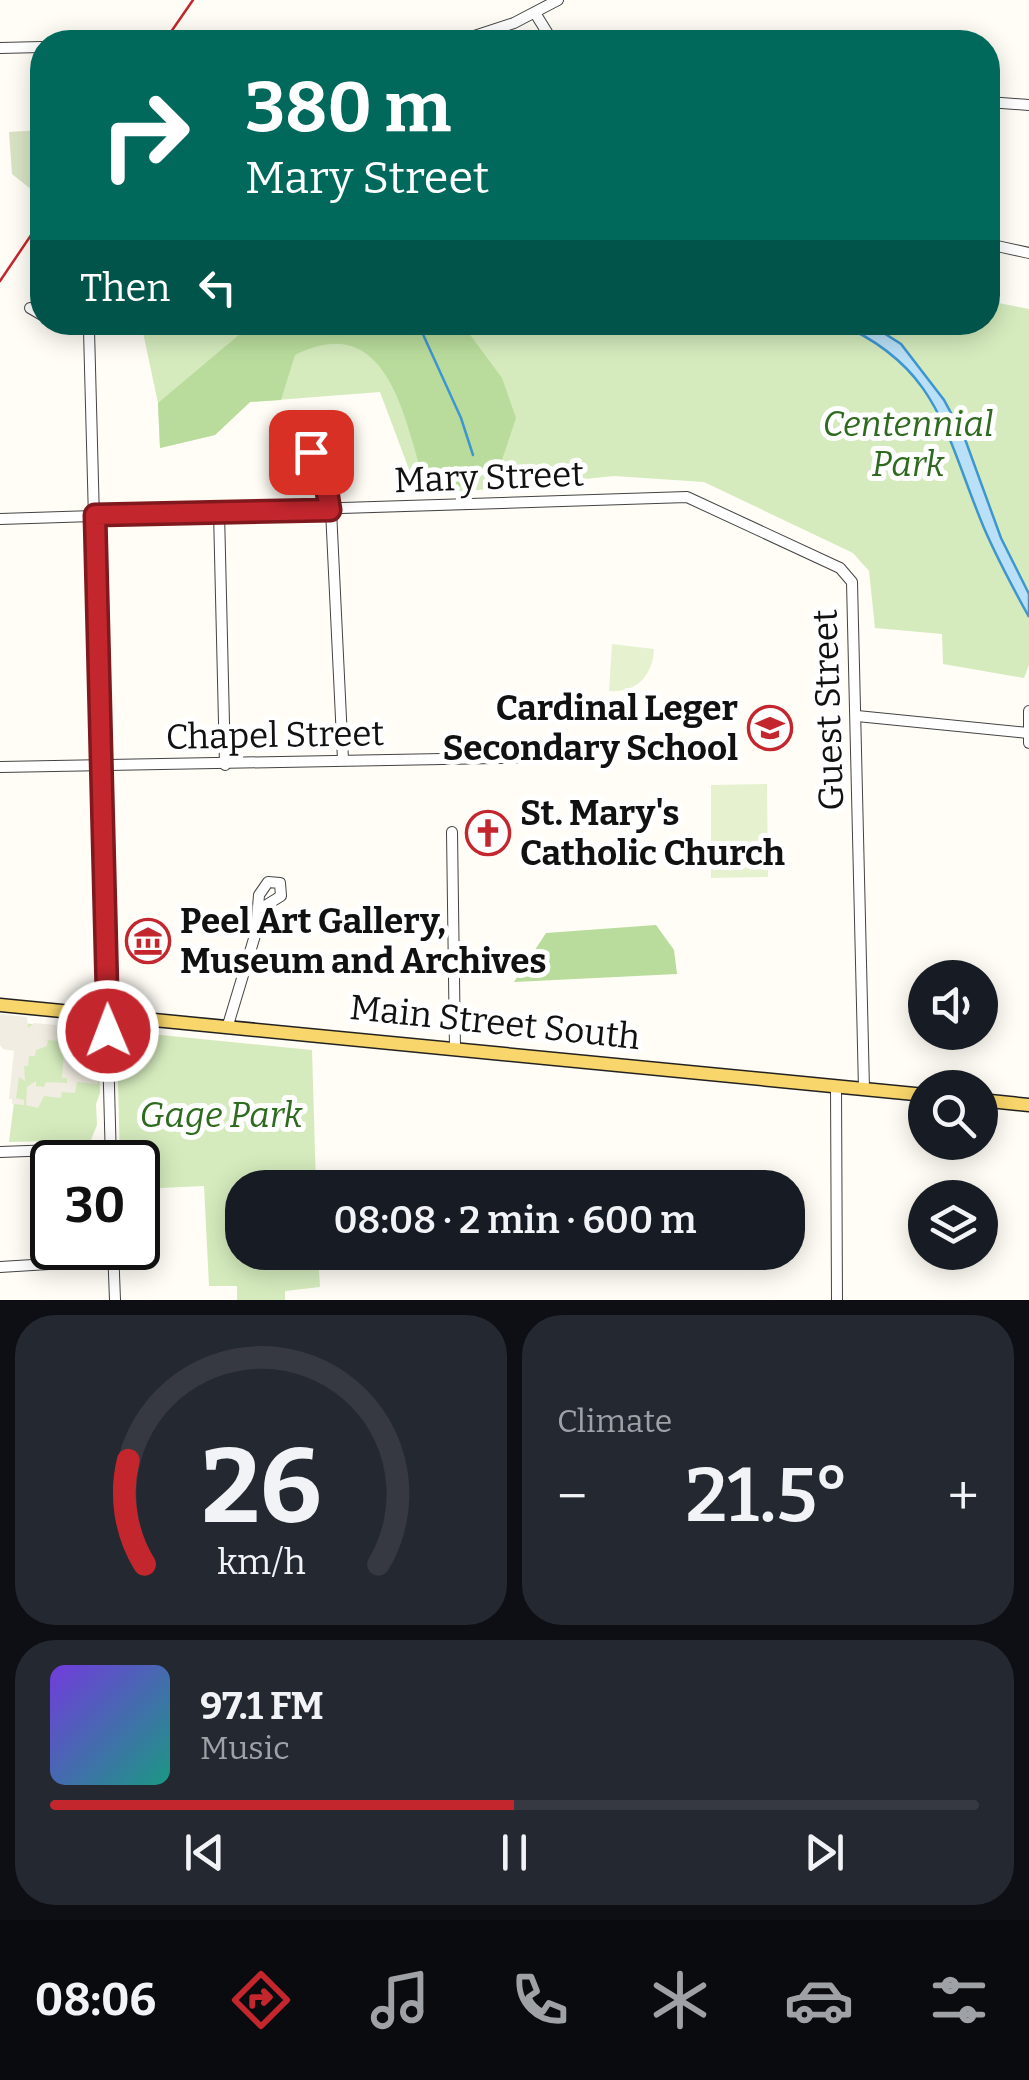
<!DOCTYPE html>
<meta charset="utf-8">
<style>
:root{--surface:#171b24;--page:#242831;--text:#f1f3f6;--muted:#9ea1a6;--line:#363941;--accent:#c4262e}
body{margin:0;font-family:Bitter,serif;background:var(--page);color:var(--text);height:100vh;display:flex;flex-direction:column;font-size:38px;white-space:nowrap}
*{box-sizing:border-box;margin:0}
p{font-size:32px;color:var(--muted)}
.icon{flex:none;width:55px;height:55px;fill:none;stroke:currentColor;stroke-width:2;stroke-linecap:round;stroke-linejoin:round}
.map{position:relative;height:1300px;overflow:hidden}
.sheet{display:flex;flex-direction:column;gap:15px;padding:15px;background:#0d0f14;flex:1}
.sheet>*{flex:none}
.top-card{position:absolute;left:30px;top:30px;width:970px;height:305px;border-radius:40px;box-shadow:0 5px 25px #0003;background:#00695c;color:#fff;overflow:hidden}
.fabs{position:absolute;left:908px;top:960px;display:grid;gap:20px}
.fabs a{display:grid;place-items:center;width:90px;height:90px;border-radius:50%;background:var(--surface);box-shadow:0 5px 25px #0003;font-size:50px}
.speed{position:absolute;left:30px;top:1140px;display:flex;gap:20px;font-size:50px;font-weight:700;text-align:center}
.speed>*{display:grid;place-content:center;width:130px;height:130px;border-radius:50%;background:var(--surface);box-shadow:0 5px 25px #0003;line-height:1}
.speed .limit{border:5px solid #111;border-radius:15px;background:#fff;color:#111}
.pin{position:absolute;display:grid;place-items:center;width:85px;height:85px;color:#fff;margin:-42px;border-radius:20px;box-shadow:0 5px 15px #0006}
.me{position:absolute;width:110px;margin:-55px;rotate:359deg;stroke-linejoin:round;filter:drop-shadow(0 0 8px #0008)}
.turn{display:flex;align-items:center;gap:35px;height:210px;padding:0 50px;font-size:45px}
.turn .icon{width:130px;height:130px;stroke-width:2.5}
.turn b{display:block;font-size:70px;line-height:85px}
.then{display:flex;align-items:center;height:95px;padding:0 50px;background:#0003;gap:20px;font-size:38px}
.big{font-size:75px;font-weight:600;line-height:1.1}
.sheet .widget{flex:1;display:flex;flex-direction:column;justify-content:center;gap:15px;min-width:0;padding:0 35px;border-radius:40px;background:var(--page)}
.sheet .dial{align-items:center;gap:0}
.dial svg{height:260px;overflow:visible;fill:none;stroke:var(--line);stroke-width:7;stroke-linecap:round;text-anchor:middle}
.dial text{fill:var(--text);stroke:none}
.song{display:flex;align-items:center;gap:30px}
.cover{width:120px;height:120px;border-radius:15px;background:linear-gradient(135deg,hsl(260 70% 55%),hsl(170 70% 35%))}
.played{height:10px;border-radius:5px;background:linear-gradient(90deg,var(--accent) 50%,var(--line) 50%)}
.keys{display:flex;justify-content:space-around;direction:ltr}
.heat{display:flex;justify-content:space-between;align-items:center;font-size:55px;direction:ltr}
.sheet .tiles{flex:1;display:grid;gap:15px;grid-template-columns:1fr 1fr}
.widget:last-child{grid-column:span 2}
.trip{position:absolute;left:225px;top:1170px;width:580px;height:100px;border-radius:40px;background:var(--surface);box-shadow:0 5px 25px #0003;font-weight:600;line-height:100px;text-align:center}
.menu{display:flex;height:160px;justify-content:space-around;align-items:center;background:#090b0e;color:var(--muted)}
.menu .icon{width:70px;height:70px}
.menu .selected{color:var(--accent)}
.menu b{font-size:45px;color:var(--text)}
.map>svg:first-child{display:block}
.green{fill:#d5ebbd}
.forest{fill:#b9dc9c}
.cemetery{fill:#d9e3c4}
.pitch{fill:#e6f2cf}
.plaza{fill:#f1ede2}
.water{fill:#b9e0f7;stroke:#3f96cf;stroke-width:2.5}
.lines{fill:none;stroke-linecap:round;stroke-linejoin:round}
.stream{stroke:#3f96cf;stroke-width:2.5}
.minor-casing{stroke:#444;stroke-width:12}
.major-casing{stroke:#222;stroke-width:15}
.minor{stroke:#fff;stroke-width:10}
.major{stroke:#f9d66b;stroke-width:12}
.rail{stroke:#c4262e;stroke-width:2.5}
.route-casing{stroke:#7f191e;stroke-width:25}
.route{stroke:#c4262e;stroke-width:18}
.labels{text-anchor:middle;stroke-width:10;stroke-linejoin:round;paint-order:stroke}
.park-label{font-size:35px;font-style:italic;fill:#2f6b1f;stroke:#fff}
.street-label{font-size:35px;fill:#111;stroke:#fff}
.poi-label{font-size:35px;font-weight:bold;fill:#111;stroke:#fff;text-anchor:start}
</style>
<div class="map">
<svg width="1029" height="1300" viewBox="0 0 1029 1300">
<rect width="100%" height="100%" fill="#fffdf5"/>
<g class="green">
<polygon points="988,301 1029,309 1029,665 1024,678 943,664 942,634 875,628 869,571 853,553 704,482 614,476 419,496 380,392 250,402 215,435 160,448 158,403 141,323 988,322"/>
<polygon points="24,1023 98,1033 100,1093 96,1104 97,1125 91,1140 9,1142"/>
<polygon points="131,1032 312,1050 316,1187 242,1188 242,1252 318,1253 320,1287 285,1291 285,1300 237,1300 237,1286 209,1286 204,1186 138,1189 138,1162 120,1162 117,1045 121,1036"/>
</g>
<g class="forest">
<path d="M469 323 468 332 502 378 516 418 502 460 461 486 426 487C405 424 390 307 295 355L281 400 250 402 215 435 160 448 158 403 253 323Z"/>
<polygon points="656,925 674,950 677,974 514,982 546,933"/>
</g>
<polygon class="cemetery" points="42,130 42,198 12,174 9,132"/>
<g class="pitch">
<path d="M612 644 654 649C653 676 636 693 609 691Z"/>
<polygon points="767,784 768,877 711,878 711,785"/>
</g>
<polygon class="plaza" points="0,1014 27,1017 28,1028 34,1023 77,1027 82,1034 92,1036 91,1059 95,1060 98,1084 77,1082 75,1093 62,1092 61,1098 44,1096 38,1108 26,1105 27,1087 36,1081 36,1086 44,1087 46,1082 67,1083 67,1078 62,1078 64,1047 59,1047 59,1041 48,1040 47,1046 36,1050 35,1056 29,1056 28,1066 24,1066 25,1081 19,1077 16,1098 24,1100 24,1105 12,1104 12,1099 9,1099 14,1051 3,1049 0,1045"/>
<path class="water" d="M838 323H868L901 344 944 400 965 439 1001 538 1029 594V617C1013 588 997 558 984 528 945 435 940 367 838 323Z"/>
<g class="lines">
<polyline class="stream" points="421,322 421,330 461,418 473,455"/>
<defs>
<g id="minor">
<polyline points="535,13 553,42"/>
<polyline points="160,42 250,40 277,42"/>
<polyline points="456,42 514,23 558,0"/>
<polyline points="0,48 42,47"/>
<polyline points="988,102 1029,105"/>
<polyline points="988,244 1029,253"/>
<polyline points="30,308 42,315"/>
<polyline points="81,322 89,330 111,1162"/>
<polygon points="318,444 328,444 335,452 333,463 323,467 314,463 311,453"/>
<polyline points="323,467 331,510 343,760"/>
<polyline points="219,512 225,765"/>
<polyline points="0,519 687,497 840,568 852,582 864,1089"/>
<polyline points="1029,711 1029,743"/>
<polyline points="857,716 1028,733"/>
<polyline points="0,767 552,757"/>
<polyline points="452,832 455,1049"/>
<polyline points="228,1025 256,932 259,895 268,882 280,883 281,896 260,909"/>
<polyline points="836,1086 837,1300"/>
<polyline points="0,1152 110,1148"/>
<polyline points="113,1248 115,1300"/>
<polyline points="0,1267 114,1260"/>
</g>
<g id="major">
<polyline points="0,1005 925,1095"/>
<polyline points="980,1100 1029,1105"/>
</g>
</defs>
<use href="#minor" class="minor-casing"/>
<use href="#major" class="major-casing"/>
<use href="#minor" class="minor"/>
<use href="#major" class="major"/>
<g class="rail">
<polyline points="164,42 193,0"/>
<polyline points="0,281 42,219"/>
</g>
</g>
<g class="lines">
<defs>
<polyline id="route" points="108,1031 95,515 330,510 323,467 314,463 311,452"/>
</defs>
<use href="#route" class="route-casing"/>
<use href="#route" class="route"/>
</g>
<defs>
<symbol id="school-ring" viewBox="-11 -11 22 22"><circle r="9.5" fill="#fff" stroke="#c4262e" stroke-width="1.5"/><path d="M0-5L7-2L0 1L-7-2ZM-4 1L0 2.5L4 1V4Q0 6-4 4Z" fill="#c4262e"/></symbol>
<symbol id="church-ring" viewBox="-11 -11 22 22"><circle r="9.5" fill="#fff" stroke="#c4262e" stroke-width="1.5"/><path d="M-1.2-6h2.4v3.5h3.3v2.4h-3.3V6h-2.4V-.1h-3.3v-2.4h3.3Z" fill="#c4262e"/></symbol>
<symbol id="museum-ring" viewBox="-11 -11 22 22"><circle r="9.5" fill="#fff" stroke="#c4262e" stroke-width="1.5"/><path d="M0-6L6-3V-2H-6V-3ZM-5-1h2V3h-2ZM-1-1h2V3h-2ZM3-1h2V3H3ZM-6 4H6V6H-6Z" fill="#c4262e"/></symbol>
</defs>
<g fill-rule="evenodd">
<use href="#school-ring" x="745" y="703" width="50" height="50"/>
<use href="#church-ring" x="463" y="808" width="50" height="50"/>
<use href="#museum-ring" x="123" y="916" width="50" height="50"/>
</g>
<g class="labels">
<g class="park-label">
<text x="908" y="436">Centennial<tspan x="908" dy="40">Park</tspan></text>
<text x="221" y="1127">Gage Park</text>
</g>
<g class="street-label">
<text transform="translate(489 477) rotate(-2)" y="12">Mary Street</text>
<text transform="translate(828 710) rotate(-92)" y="12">Guest Street</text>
<text transform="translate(275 735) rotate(-1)" y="12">Chapel Street</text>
<text transform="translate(495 1022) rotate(6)" y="12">Main Street South</text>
</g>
<g class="poi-label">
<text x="738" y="720" text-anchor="end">Cardinal Leger<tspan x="738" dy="40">Secondary School</tspan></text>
<text x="520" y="825">St. Mary's<tspan x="520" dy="40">Catholic Church</tspan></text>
<text x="180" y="933">Peel Art Gallery,<tspan x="180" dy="40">Museum and Archives</tspan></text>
</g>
</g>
</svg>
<div class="fabs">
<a><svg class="icon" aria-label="sound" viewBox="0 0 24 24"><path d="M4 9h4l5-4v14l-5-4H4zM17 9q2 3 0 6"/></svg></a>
<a><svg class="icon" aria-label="search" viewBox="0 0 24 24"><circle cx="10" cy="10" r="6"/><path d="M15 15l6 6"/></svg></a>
<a><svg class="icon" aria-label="layers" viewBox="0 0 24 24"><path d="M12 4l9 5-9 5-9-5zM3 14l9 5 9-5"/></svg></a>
</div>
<div class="speed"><div class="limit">30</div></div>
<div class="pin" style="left:311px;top:452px;background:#d93025"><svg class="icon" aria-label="arrive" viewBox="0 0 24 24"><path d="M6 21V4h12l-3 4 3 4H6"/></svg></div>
<svg class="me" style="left:108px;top:1031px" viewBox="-20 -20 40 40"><circle r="17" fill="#c4262e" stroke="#fff" stroke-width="3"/><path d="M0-11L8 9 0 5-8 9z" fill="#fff"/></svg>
<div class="trip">08:08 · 2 min · 600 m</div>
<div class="top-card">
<div class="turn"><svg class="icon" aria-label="right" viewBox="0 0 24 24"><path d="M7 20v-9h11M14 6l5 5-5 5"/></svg><div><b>380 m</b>Mary Street</div></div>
<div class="then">Then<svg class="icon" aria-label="left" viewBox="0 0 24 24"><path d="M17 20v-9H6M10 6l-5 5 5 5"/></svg></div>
</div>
</div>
<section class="sheet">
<div class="tiles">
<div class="widget dial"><svg viewBox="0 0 100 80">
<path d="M14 69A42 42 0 1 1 86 69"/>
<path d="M14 69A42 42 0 0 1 9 37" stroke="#c4262e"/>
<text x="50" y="56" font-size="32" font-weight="700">26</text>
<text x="50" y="72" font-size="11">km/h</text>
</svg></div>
<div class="widget"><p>Climate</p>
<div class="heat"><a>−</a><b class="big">21.5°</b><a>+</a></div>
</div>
<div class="widget">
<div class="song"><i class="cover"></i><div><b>97.1 FM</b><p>Music</p></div></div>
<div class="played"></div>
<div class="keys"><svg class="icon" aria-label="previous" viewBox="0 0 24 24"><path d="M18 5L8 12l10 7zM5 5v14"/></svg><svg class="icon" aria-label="pause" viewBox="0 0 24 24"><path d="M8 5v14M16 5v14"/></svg><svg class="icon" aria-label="next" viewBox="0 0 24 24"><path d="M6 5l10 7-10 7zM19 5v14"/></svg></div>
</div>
</div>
</section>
<nav class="menu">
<b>08:06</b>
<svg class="icon selected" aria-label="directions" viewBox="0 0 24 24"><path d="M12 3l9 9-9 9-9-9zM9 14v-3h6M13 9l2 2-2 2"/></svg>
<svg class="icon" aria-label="music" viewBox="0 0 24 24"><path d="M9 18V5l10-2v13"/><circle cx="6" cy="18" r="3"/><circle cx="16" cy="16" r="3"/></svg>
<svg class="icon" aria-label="phone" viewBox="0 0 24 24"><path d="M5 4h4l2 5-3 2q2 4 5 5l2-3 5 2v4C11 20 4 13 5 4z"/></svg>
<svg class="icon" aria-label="climate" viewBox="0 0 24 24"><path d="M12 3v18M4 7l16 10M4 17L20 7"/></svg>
<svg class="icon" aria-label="car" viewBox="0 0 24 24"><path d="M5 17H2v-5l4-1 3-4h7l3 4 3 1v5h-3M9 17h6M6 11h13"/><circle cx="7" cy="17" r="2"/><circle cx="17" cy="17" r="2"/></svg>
<svg class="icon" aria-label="filters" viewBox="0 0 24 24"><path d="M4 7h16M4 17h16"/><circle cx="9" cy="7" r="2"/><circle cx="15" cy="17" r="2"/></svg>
</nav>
